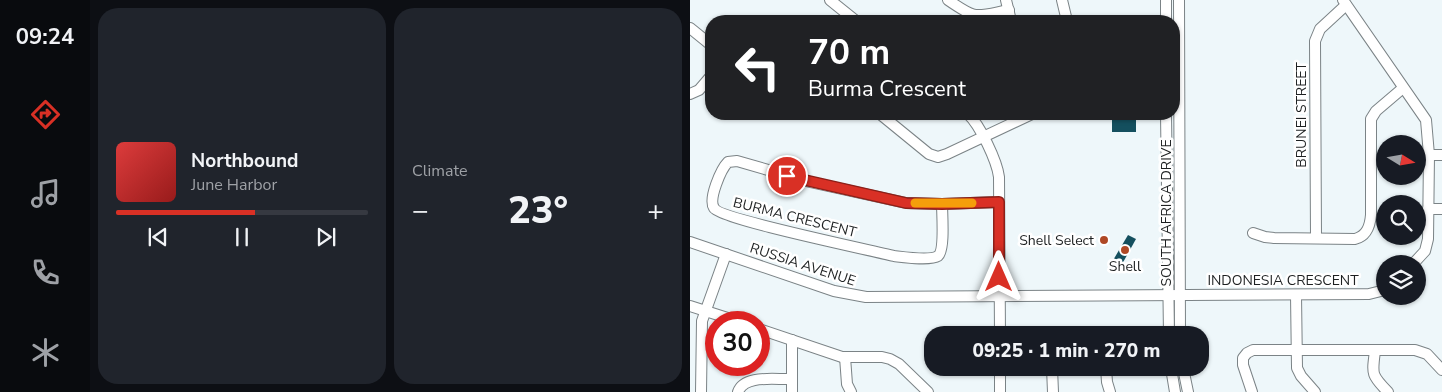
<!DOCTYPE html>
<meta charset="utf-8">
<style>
:root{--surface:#171b24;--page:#20242c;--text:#f1f3f6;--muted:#9ea1a6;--line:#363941;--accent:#d93025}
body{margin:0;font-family:"Nunito Sans",sans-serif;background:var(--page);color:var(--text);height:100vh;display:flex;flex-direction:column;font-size:19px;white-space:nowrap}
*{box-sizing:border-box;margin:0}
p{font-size:16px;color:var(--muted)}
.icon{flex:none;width:28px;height:28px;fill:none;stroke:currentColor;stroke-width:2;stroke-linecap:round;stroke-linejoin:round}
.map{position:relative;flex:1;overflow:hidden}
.details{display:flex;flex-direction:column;gap:8px;padding:8px;background:#0d0f14;width:600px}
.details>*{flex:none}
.guide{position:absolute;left:15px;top:15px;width:475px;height:105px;border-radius:20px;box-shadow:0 1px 4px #0004;background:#202124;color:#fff;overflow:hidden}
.needle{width:32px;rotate:101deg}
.controls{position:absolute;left:686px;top:135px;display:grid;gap:10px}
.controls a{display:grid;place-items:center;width:50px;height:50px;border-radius:50%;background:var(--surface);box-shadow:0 1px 4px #0004;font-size:25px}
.speed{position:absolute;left:15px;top:311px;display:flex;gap:10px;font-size:25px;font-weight:700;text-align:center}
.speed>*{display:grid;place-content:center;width:65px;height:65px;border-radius:50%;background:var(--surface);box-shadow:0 1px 4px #0004;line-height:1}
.speed .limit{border:8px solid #d22;background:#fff;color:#111}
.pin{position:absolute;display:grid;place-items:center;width:42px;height:42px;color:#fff;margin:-21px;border:2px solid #fff;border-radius:50%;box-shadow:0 1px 5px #0007}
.me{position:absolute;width:55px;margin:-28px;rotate:0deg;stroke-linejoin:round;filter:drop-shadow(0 0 4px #0008)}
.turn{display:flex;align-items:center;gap:18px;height:105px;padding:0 20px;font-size:22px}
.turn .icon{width:65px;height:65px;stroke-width:2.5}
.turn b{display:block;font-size:35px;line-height:42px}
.big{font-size:38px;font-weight:800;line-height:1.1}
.details .widget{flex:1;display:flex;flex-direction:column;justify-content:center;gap:8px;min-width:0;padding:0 18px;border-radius:20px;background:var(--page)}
.song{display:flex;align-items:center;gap:15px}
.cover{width:60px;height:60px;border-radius:8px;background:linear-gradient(135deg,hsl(0 70% 55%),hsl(0 70% 35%))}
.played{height:5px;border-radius:2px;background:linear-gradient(90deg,var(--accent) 55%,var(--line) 55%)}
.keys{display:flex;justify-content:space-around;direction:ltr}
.heat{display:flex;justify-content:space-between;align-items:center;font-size:28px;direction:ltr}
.details .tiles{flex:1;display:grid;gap:8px;grid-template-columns:repeat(2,1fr)}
.trip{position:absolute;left:234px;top:326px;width:285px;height:50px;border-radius:20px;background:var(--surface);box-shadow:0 1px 4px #0004;font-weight:800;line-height:50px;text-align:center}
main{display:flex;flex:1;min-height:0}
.tabs{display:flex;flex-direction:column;width:90px;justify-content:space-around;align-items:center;background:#090b0e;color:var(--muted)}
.tabs .icon{width:35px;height:35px}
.tabs .on{color:var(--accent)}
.tabs b{font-size:22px;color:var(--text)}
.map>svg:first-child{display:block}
.building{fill:#144f5e}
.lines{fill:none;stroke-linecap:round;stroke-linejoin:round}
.minor-casing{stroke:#7b8386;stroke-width:12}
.minor{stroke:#fff;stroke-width:10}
.route-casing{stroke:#8d1f18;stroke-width:12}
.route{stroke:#d93025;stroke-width:9}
.slow{stroke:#f59e0b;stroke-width:9}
.poi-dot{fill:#af4825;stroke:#fff;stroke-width:2}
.labels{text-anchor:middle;stroke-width:5;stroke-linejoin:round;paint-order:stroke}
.street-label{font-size:14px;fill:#1d2021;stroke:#fff}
.poi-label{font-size:14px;fill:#1d2021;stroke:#fff;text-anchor:end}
</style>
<main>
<nav class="tabs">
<b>09:24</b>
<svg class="icon on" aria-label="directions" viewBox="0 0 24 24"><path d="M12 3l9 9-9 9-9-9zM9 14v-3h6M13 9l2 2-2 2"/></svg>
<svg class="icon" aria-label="music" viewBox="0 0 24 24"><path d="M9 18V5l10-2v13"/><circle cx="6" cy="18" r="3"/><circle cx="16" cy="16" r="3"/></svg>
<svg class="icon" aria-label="phone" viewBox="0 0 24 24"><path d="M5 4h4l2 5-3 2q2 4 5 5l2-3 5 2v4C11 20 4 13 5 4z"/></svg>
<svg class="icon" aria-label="climate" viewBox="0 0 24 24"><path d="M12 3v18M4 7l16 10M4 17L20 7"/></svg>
</nav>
<section class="details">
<div class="tiles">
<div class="widget">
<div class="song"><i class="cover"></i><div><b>Northbound</b><p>June Harbor</p></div></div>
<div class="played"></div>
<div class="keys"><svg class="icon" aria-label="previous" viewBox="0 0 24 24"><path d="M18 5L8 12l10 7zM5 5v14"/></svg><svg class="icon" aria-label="pause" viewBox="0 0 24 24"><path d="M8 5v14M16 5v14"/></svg><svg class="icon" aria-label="next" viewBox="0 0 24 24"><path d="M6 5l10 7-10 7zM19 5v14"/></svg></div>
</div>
<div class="widget"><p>Climate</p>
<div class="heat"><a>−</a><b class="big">23°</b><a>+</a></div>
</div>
</div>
</section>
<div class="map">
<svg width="752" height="392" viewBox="0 0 752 392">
<rect width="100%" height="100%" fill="#eef7fa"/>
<g class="building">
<rect x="422" y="114" width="24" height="18"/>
<polygon points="438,235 446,239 431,266 422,262"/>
</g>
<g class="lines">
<defs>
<g id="minor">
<polyline points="140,0 166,21"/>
<path d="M258 0C287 20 284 17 319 10"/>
<polyline points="316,0 321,21"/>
<polyline points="372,0 377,21"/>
<polyline points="476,0 476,21"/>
<polyline points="489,0 490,335"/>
<polyline points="653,0 736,120 739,155 738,239 735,251 723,264"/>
<polyline points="0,28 21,45"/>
<polyline points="0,94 9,90 21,76"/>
<polyline points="190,114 239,154 248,157 257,154 342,114"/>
<path d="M278 114C290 125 307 161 309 177L310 335"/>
<polyline points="476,114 479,335"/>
<polyline points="739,155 752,155"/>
<path d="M252 204C252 214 255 250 248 256 240 261 213 257 204 256 181 250 30 219 24 208 18 199 31 169 38 162L47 161 120 182 216 203 252 204 309 202"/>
<polyline points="738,209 752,209"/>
<path d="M563 233 575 237 584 238 665 239C677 236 680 226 681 215V119L686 111 713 88"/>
<polyline points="626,238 625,41 630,29 656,5"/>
<polyline points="0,242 144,291 176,297 679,294 695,290"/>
<polyline points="606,295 607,368 611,376 625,392"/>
<polyline points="0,306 50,322"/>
<polyline points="69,329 152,357 192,357 200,359 209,364 238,392"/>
<polyline points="367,335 396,332 409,335"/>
<path d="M685 351C682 374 681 375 698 392"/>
<polyline points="155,357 157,384 161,392"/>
<polyline points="310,368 310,392"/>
<polyline points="362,368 363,392"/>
<polyline points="416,368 417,382 420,392"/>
<polyline points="481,368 485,392"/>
<polyline points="493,368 498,392"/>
<polyline points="11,392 12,321 36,254"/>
<path d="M48 392C54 374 86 380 102 379"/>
<polyline points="102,392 102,340"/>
<polyline points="562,392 553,365 553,358 557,353 563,350 725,350 737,354 752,370"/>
</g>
</defs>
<use href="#minor" class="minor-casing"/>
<use href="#minor" class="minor"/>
</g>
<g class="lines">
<defs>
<polyline id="route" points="97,176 216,203 252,204 309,202 309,277"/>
</defs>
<use href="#route" class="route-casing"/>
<use href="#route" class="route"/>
<polyline class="slow" points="225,203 282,203"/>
</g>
<g class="poi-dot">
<circle cx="414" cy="240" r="5"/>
<circle cx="435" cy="250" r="5"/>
</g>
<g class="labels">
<g class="street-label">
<text transform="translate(611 115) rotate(-90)" y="5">BRUNEI STREET</text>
<text transform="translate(476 213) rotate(-90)" y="5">SOUTH AFRICA DRIVE</text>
<text transform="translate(105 217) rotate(14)" y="5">BURMA CRESCENT</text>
<text transform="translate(113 264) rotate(18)" y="5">RUSSIA AVENUE</text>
<text x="593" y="285">INDONESIA CRESCENT</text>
</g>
<g class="poi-label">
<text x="404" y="245">Shell Select</text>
<text x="435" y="271" text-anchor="middle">Shell</text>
</g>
</g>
</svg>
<div class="controls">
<a><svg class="needle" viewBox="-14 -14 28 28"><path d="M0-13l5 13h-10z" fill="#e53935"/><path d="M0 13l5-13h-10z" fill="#9ea1a6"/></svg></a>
<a><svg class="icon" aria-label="search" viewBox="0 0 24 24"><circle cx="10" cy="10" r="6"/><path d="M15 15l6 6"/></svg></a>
<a><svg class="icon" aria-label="layers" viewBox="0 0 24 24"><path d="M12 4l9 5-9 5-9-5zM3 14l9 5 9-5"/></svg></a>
</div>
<div class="speed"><div class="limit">30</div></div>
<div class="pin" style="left:97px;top:176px;background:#d93025"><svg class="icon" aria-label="arrive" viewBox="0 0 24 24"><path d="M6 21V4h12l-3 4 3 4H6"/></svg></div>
<svg class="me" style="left:309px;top:277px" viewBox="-20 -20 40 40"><path d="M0-17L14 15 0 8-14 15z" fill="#d93025" stroke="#fff" stroke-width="4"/></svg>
<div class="trip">09:25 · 1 min · 270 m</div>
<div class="guide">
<div class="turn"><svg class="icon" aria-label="left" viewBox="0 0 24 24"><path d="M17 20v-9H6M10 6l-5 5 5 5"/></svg><div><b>70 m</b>Burma Crescent</div></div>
</div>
</div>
</main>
